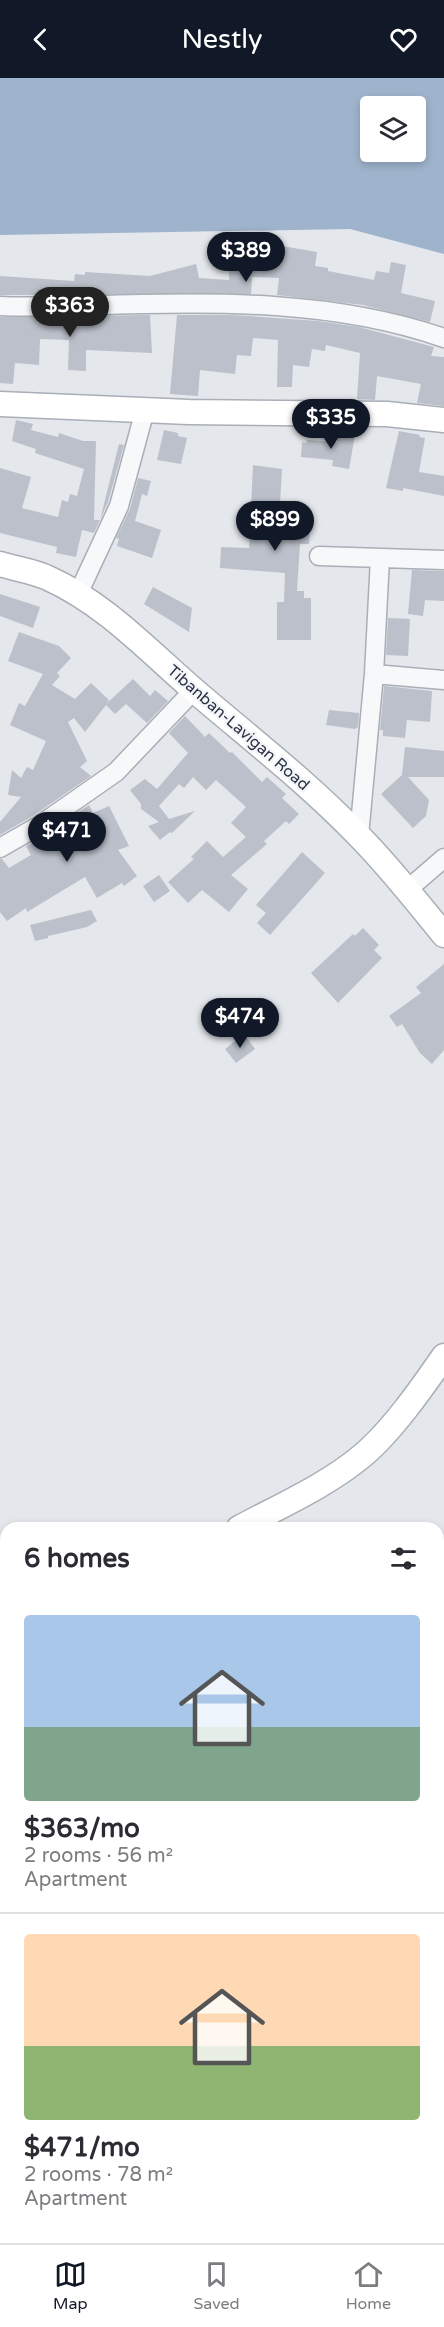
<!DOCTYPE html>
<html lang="en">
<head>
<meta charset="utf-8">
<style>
  :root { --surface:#fff; --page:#f7f7f7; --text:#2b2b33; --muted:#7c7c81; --line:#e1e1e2; --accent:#111827 }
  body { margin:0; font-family:"Varela Round",sans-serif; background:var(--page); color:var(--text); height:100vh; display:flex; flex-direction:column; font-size:22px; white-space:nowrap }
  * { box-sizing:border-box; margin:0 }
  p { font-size:20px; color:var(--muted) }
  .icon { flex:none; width:33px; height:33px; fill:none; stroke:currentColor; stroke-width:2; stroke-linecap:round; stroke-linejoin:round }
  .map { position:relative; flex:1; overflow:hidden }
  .side { position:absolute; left:0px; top:1444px; width:444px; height:722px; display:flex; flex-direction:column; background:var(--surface); border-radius:18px 18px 0 0; box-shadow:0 3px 9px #0003 }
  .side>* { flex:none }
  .controls { position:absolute; left:360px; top:18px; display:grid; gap:12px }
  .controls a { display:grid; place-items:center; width:66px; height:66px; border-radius:6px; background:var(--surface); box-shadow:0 3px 9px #0003; font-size:30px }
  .price { position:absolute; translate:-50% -51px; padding:0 14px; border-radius:21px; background:var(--accent); color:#fff; font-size:20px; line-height:39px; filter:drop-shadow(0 2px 3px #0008) }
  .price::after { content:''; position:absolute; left:50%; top:36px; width:18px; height:14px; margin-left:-9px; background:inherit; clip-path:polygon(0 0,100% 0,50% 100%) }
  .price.active { background:#222; color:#fff }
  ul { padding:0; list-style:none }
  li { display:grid; align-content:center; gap:12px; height:318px; padding:0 24px }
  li+li { border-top:2px solid var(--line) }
  li span { display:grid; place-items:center; height:186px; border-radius:6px; color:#555 }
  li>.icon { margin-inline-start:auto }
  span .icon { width:108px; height:108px; fill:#fffc; stroke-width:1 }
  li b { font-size:26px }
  h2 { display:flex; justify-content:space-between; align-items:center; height:72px; padding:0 24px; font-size:26px }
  header { display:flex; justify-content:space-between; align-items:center; height:78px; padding:0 24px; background:var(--accent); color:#fff; font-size:27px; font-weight:600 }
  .menu { display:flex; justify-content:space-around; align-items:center; height:84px; border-top:2px solid var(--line); background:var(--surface); font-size:16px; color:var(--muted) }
  .menu a { display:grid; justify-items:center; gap:3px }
  .menu .active { color:var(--accent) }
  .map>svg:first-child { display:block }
  .water { fill:#9fb4cc; fill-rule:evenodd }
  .building { fill:#bbc0ca }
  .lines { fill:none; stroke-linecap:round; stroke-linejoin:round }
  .street-casing { stroke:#a9aeb7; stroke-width:21 }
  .secondary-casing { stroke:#a9aeb7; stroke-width:27 }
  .street { stroke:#f7f8fa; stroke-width:18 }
  .secondary { stroke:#fff; stroke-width:24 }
  .labels { text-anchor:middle; stroke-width:5; stroke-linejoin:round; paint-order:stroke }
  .street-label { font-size:16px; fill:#2b3445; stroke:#f4f6f9 }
</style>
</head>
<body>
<header><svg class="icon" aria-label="back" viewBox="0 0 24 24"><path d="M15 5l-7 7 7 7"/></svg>Nestly<svg class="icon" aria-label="heart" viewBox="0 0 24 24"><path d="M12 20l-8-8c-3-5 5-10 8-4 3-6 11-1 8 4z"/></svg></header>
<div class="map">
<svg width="444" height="2165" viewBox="0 0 444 2165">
  <rect width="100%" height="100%" fill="#e4e7ec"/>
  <path class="water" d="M0,0H444V176L350,151L0,157ZM370,28H416V74H370Z"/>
  <path class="building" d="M276,167L317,174L315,188L328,190V193L374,202L376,193L389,195L391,184L406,187L401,215L435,223L430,244L363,227L277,217L279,200L252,199L251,216L0,217V198L74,203L75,196L85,197V194L150,198L196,186L199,200L229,202L230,173L275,176Z
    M150,237L152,275L86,272V293L68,292L69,262L40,261L39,287L15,285L13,306L0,305V239Z
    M177,237H233L318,243L359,249L434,269L431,278L444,279V328L417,325L421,306L377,298L375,322L357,321L360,275L326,267L325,273L312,271L309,289L293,287L292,309H277L278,262L253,260L251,278L237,277L235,296L200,292L198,318L170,316Z
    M16,342L33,346L31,352L58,359L59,355L83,363H96L94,442H100L119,366L124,367L108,424L94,455L82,452L76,479L56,475L57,469L0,455V390L31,399L22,430L58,439L62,422L68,424L70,416L77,418L84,391L35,375L36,371L12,363Z
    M164,352L178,355V358L187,360L181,386L157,382Z
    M399,353L420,357L419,359L425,360L419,394L444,398V418L403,410V413L386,410Z
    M338,354L355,357L349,391L332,388L333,382L301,379L302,364L306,365L307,362L337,364Z
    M253,387L282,391L279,444L310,445L309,466H300L297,513H304V520H311V562H277V524H284L285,495L220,490L221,469L249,470Z
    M138,400L151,403L147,418L142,416L135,443L161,452L152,480L117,468L119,461L116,460L130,431Z
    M412,492L444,493V523L425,522L423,538L408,536Z
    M153,509L192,530L189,554L144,526Z
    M0,516L40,529L33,550L0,538Z
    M388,540L410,541L408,578L386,577Z
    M19,554L59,568L71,580L57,595L60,598L52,607L75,621L91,605L109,622L106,626L133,601L150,618L155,612L168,623L147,645L126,626L115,636L106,627L85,654L74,640L68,644L87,683L80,689L91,698L34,737L0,757V744L21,719L8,717L12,692L21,700L27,689L33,692L46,663L10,647L19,625L25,628L43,596L8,583Z
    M384,608L432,613L430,644L407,642L405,660L383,658V652H380Z
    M329,632L359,635L358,649L355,651L326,647Z
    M185,638L205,659L209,655L230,675L232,674L262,704L267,699L286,716L282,720L299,736L289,746L286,743L264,763L267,766L231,797L248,811L229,834L202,812L188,825L168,804L194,781L191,779L207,763L223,779L246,759L231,745L246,729L216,702L206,712L193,699L184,710L179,706L159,728L169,741L195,733L172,755L170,754L160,762L148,748L159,744L141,731V726L130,712L145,701L157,711L188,675L169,655Z
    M405,669L444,673V699H408L429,722L426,738L413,750L381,716L402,697Z
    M89,727L93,735L109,728L129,768L118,772L137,798L124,808L122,805L97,820L85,799L27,834L26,830L7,843L0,834V781H2L9,790L31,777L26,768L82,742L74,737Z
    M302,774L325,795L270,857L257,845L266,835L256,827Z
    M159,797L170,813L154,824L143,808Z
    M91,832L97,843L87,849L48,858V860L35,863L30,847Z
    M363,850L379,867L374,872L382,880L338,925L311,895L353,856L355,858Z
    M444,886V972L432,986L420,975L402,946L397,949L389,938L421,915L416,909Z
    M244,956L255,971L236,985L225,971Z"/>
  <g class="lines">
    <g class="street-casing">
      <path id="street" d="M0,228C35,230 70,227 105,227C219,224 335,222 444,260
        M319,478L444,482
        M78,516L119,428L145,332
        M374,596L444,602
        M359,758L374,596L380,480
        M0,770L40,747L116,694L194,612
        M407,812L444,780"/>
    </g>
    <g class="secondary-casing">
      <path id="secondary" d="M0,326L189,334L387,336L444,342
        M0,486C16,491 33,493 48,500C108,527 152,577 202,619C255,664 310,707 358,757C389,788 416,823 444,857
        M239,1450C280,1428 326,1408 362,1378C391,1354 422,1310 444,1278
        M163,2160V2165"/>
    </g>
    <use href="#street" class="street"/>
    <use href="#secondary" class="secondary"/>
  </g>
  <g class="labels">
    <g class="street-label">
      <text transform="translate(239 649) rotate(41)" y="6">Tibanban-Lavigan Road</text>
    </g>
  </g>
</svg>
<div class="controls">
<a><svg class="icon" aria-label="layers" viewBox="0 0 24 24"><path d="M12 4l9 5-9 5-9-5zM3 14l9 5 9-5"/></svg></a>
</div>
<b class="price" style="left:246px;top:205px">$389</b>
<b class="price active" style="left:70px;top:260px">$363</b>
<b class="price" style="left:331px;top:372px">$335</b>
<b class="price" style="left:275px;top:474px">$899</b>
<b class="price" style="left:67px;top:785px">$471</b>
<b class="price" style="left:240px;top:971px">$474</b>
<section class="side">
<h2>6 homes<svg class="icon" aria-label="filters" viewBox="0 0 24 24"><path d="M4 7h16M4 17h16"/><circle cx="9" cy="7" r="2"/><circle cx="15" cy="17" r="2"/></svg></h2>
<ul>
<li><span style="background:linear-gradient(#a9c7e8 60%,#7fa58c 0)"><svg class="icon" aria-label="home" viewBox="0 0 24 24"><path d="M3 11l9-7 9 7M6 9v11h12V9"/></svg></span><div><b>$363/mo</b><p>2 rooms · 56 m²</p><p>Apartment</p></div></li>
<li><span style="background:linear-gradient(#ffd9b3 60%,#8fb573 0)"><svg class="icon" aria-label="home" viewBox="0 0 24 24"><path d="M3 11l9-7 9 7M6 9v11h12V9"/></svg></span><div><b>$471/mo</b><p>2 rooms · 78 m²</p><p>Apartment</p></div></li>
</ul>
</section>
</div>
<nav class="menu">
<a class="active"><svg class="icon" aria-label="map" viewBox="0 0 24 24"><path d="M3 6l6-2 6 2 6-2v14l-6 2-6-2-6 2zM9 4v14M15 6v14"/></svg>Map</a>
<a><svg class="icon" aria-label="saved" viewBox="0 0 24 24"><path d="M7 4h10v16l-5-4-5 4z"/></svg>Saved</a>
<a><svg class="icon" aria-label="home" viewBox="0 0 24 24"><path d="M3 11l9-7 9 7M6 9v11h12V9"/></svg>Home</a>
</nav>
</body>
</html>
